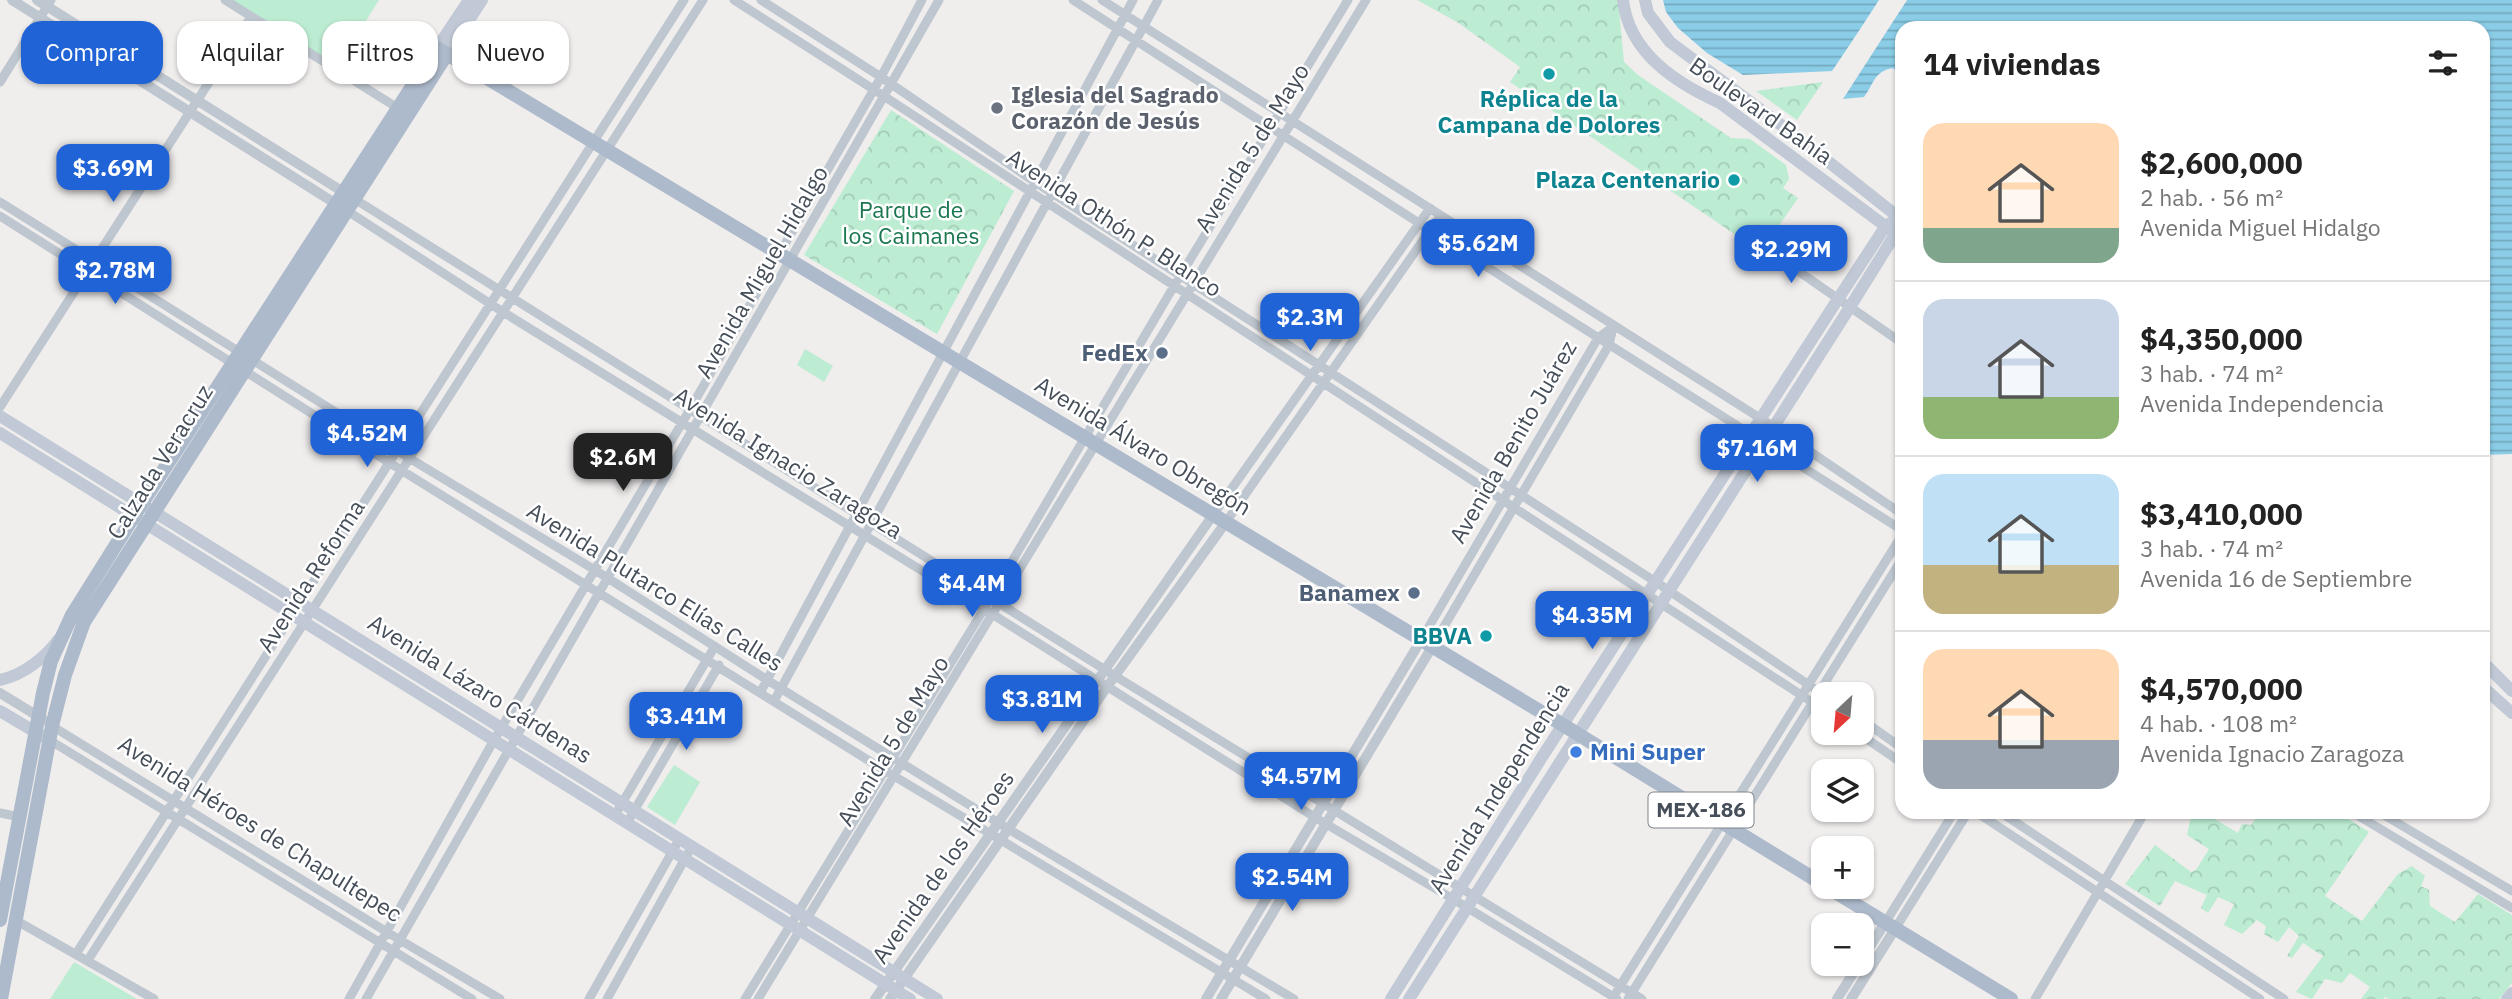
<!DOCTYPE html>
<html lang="es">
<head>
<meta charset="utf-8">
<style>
  :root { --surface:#fff; --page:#f6f6f6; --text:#222; --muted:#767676; --line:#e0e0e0; --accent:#2063d6 }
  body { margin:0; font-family:"IBM Plex Sans",sans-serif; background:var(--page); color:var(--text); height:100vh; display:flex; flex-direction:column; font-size:26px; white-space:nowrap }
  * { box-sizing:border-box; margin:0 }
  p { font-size:23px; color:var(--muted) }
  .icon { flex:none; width:38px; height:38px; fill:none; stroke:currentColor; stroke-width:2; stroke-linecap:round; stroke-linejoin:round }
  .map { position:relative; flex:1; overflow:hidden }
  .drawer { position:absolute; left:1895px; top:21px; width:595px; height:798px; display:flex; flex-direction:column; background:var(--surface); border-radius:21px; box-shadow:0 2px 5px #0004 }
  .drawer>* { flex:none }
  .hud { position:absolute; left:21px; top:21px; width:665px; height:63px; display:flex; gap:14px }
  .needle { width:46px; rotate:206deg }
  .fabs { position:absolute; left:1811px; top:682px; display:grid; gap:14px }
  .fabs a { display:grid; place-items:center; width:63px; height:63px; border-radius:14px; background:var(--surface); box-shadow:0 2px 5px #0004; font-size:35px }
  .price { position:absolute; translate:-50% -60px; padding:0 16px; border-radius:14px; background:var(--accent); color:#fff; font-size:23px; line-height:46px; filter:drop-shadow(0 2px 4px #0008) }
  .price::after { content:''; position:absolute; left:50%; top:42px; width:21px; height:16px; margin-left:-10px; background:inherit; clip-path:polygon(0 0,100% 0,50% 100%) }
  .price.current { background:#222; color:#fff }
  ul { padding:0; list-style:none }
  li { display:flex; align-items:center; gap:21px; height:175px; padding:0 28px }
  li+li { border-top:2px solid var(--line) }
  li span { display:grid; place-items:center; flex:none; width:196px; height:140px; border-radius:21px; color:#555 }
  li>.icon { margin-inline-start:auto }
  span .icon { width:84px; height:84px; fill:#fffc; stroke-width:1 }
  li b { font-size:30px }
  h2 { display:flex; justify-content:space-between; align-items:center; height:84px; padding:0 28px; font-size:30px }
  .tag { padding:0 24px; border-radius:21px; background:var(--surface); box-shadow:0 2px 5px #0004; font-size:24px; line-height:63px }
  .tag.current { background:var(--accent); color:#fff }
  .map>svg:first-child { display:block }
  .forest { fill:url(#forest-crowns) }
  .garden { fill:#bcecd2 }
  .water { fill:url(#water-rules) }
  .pier { fill:#f0eded }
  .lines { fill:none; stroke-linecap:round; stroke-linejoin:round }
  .minor { stroke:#bec6cf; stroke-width:9 }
  .tertiary { stroke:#bec6cf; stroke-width:10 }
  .secondary { stroke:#c0c9d5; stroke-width:12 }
  .primary { stroke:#adbacb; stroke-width:14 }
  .culture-dot { fill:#0f9aa8; stroke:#fff; stroke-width:2.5 }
  .worship-dot { fill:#6b7280; stroke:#fff; stroke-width:2.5 }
  .service-dot { fill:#5c6f8a; stroke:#fff; stroke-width:2.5 }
  .shop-dot { fill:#3f7fe0; stroke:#fff; stroke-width:2.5 }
  .labels { text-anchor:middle; stroke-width:5; stroke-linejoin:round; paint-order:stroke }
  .shield { fill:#fff; stroke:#7e848b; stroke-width:2 }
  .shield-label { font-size:21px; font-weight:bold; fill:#464f59 }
  .worship-label { font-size:23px; font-weight:bold; fill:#5b616d; stroke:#fff; text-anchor:start }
  .culture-label { font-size:23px; font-weight:bold; fill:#0d838f; stroke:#fff; text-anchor:end }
  .street-label { font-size:23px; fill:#464f59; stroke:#fff }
  .park-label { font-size:23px; fill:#1a774f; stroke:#fff }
  .service-label { font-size:23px; font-weight:bold; fill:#4e5e75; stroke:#fff; text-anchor:end }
  .shop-label { font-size:23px; font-weight:bold; fill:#366cbe; stroke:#fff; text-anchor:start }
</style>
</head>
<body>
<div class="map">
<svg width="2512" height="999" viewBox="0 0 2512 999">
  <defs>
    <pattern id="forest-crowns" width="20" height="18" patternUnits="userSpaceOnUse" patternTransform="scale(1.75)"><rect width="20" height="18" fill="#bcecd2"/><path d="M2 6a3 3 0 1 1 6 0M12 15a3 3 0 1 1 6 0" fill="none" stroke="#a3ccb7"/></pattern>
    <pattern id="water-rules" width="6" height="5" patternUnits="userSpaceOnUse" patternTransform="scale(1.75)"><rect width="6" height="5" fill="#8bcde7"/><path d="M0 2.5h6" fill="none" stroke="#73a9be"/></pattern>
  </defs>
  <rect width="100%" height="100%" fill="#f0eded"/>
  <path class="forest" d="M1417,0H1618L1624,62L1638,75L1731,138L1750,139L1786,165L1789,179L1783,188L1798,198L1769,240L1763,236L1755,248L1510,82L1520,67L1457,22Z
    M1823,82L1797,120L1756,91Z
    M891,110L1014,191L937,334L804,255Z
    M2192,812H2203L2238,833L2242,824L2251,825L2260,812H2337L2369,832L2325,896L2362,921L2398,874L2412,866L2425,876L2421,886L2429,890L2430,906L2455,922L2478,894L2512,915V983L2499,999H2389L2385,997L2383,999H2361L2370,987L2350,973L2342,983L2325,979L2312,999L2296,992L2323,956L2303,943L2292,958L2287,956L2299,936L2289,927L2278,942L2264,934L2266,926L2257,920L2242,934L2224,925L2234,904L2218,897L2208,913L2201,908L2207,895L2175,881L2160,906L2125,884L2155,845L2191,872L2196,870L2209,849L2187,835Z"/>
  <path class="garden" d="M231,0H379L338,66Z
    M805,349L833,366L824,382L797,365Z
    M674,765L700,782L675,825L647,807Z
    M74,962L137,999H50Z"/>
  <path class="water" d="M1663,0H1879L1833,71L1743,75L1707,53L1678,28L1666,12Z
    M1907,0H2512V454L2483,455V28H1902V77L1893,68C1874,71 1874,84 1864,97L1843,99Z"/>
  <path class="pier" d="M1880,0L1882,2L1836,73L1830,74Z
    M1903,0H1907L1840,99V97Z"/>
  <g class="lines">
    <path class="minor" d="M225,0L401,110
      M734,0L873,89L1824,710
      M761,0L881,77L1035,182L1656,582L1824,695
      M1073,0L1526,292L1902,530
      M1102,0L1774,427L1902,514
      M0,82L51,0
      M353,198L1115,676L1642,999
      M0,202L409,458L595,570L780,688L1010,830L1294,999
      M346,210L503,312L984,609L1316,818L1453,899L1617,999
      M0,216L401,470L884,770L1266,999
      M1762,246L1902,343
      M0,407L251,17
      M1213,515L1430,208
      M1226,522L1440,216
      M1421,640L1598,338L1613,327
      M1432,647L1609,345L1613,327
      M760,693L1133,0
      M774,701L1158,0
      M1862,720L1902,748
      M52,726L400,940L500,999
      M1858,733L1902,763
      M51,741L472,999
      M1976,812L2260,999
      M2000,812L2284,999
      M2352,812L2512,908
      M2379,812L2512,891
      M0,813L20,817
      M615,815L715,646
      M627,823L719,665
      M17,921L154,999
      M1885,923L1954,812
      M1895,929L1968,812
      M76,954L684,0
      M88,960L703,0
      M1617,991L1902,535
      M349,999L494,740L689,411L881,77L922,0
      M366,999L939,0
      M589,999L680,838
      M607,999L692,846
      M745,999L984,609L1174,286L1348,0
      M758,999L1366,0
      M1628,999L1902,559
      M2035,999L2145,812"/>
    <path class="tertiary" d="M12,0L341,207
      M37,0L348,195
      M0,693L44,720
      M1862,959L1885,923
      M875,999L1213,515
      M890,999L1107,687L1226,522
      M1206,999L1421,640
      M1221,999L1432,647
      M1837,999L1859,964
      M1851,999L1895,929"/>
    <path class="secondary" d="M1623,0C1629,53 1676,83 1720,103L1892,231
      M1645,0L1648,13L1670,42L1801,140L1902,220
      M437,48L469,0
      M447,54L482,0
      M0,416L937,999
      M0,433L910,999
      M2483,662L2512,691
      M0,680C23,675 45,658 58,640
      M2483,687L2512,713
      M0,711L42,736
      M1391,999L1542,757L1838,299L1885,227L1899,217
      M1409,999L1850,307L1896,233L1899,217
      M2507,999L2512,993"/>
    <path class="primary" d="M1827,887L2011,999
      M0,920L43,693L51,661L72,615L141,505L437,48L1563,725L1824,885
      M1,999L52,726L65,675L84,622L447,54"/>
  </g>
  <g class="culture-dot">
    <circle cx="1549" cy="74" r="7"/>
    <circle cx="1734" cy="180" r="7"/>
    <circle cx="1486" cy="636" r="7"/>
  </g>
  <circle class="worship-dot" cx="997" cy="108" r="7"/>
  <g class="service-dot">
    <circle cx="1162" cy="353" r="7"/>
    <circle cx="1414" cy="593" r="7"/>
  </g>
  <circle class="shop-dot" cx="1576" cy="752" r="7"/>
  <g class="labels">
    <rect class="shield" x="1648.5" y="792.5" width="105" height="35" rx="5"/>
    <g class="shield-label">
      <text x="1701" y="817">MEX-186</text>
    </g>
    <g class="worship-label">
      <text x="1011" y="103">Iglesia del Sagrado<tspan x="1011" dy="26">Corazón de Jesús</tspan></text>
    </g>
    <g class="culture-label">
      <text x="1549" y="107" text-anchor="middle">Réplica de la<tspan x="1549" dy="26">Campana de Dolores</tspan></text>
      <text x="1720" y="188">Plaza Centenario</text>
      <text x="1472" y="644">BBVA</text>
    </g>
    <g class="street-label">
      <text transform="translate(1761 111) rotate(35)" y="8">Boulevard Bahía</text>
      <text transform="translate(1252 148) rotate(-58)" y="8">Avenida 5 de Mayo</text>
      <text transform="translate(1114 223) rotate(33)" y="8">Avenida Othón P. Blanco</text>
      <text transform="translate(762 272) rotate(-60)" y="8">Avenida Miguel Hidalgo</text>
      <text transform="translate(1513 442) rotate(-60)" y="8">Avenida Benito Juárez</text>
      <text transform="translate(1143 446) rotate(31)" y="8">Avenida Álvaro Obregón</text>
      <text transform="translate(160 462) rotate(-58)" y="8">Calzada Veracruz</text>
      <text transform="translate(788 463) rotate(32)" y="8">Avenida Ignacio Zaragoza</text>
      <text transform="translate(311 576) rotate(-57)" y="8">Avenida Reforma</text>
      <text transform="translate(655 587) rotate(32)" y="8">Avenida Plutarco Elías Calles</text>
      <text transform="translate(480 689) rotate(32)" y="8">Avenida Lázaro Cárdenas</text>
      <text transform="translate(893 741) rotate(-59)" y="8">Avenida 5 de Mayo</text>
      <text transform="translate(1499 788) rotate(-58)" y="8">Avenida Independencia</text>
      <text transform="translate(260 829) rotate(32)" y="8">Avenida Héroes de Chapultepec</text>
      <text transform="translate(943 867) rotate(-55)" y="8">Avenida de los Héroes</text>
    </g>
    <g class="park-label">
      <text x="911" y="218">Parque de<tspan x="911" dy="26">los Caimanes</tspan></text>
    </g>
    <g class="service-label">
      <text x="1148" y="361">FedEx</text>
      <text x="1400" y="601">Banamex</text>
    </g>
    <g class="shop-label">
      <text x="1590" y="760">Mini Super</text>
    </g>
  </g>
</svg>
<div class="fabs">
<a><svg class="needle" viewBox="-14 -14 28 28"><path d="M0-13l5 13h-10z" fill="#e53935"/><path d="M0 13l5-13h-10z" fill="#767676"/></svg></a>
<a><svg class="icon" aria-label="layers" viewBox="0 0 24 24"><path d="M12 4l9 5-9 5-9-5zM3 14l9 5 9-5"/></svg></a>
<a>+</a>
<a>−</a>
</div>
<b class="price" style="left:113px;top:204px">$3.69M</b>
<b class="price" style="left:1478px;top:279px">$5.62M</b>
<b class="price" style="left:1791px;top:285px">$2.29M</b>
<b class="price" style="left:115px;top:306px">$2.78M</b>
<b class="price" style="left:1310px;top:353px">$2.3M</b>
<b class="price" style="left:367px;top:469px">$4.52M</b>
<b class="price" style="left:1757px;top:484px">$7.16M</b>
<b class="price current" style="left:623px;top:493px">$2.6M</b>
<b class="price" style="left:972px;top:619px">$4.4M</b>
<b class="price" style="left:1592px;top:651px">$4.35M</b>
<b class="price" style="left:1042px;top:735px">$3.81M</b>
<b class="price" style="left:686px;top:752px">$3.41M</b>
<b class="price" style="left:1301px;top:812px">$4.57M</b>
<b class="price" style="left:1292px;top:913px">$2.54M</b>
<div class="hud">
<a class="tag current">Comprar</a>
<a class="tag">Alquilar</a>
<a class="tag">Filtros</a>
<a class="tag">Nuevo</a>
</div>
<section class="drawer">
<h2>14 viviendas<svg class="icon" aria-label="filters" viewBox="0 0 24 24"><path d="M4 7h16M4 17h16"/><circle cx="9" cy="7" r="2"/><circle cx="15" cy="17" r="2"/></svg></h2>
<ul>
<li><span style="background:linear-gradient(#ffd9b3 75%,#7fa58c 0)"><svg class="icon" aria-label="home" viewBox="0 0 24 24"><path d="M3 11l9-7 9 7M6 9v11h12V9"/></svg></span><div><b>$2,600,000</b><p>2 hab. · 56 m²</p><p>Avenida Miguel Hidalgo</p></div></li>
<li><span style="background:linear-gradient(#c9d6e8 70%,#8fb573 0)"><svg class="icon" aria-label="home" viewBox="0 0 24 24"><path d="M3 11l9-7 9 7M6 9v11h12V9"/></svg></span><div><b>$4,350,000</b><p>3 hab. · 74 m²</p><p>Avenida Independencia</p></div></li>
<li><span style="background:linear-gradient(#bfe0f5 65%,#c2b280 0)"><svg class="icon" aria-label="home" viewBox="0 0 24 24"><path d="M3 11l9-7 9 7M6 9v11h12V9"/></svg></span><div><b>$3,410,000</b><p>3 hab. · 74 m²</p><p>Avenida 16 de Septiembre</p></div></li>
<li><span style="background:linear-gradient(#ffd9b3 65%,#9aa5b1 0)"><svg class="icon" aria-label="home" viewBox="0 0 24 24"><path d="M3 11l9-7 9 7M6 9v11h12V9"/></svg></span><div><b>$4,570,000</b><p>4 hab. · 108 m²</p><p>Avenida Ignacio Zaragoza</p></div></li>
</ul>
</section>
</div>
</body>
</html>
